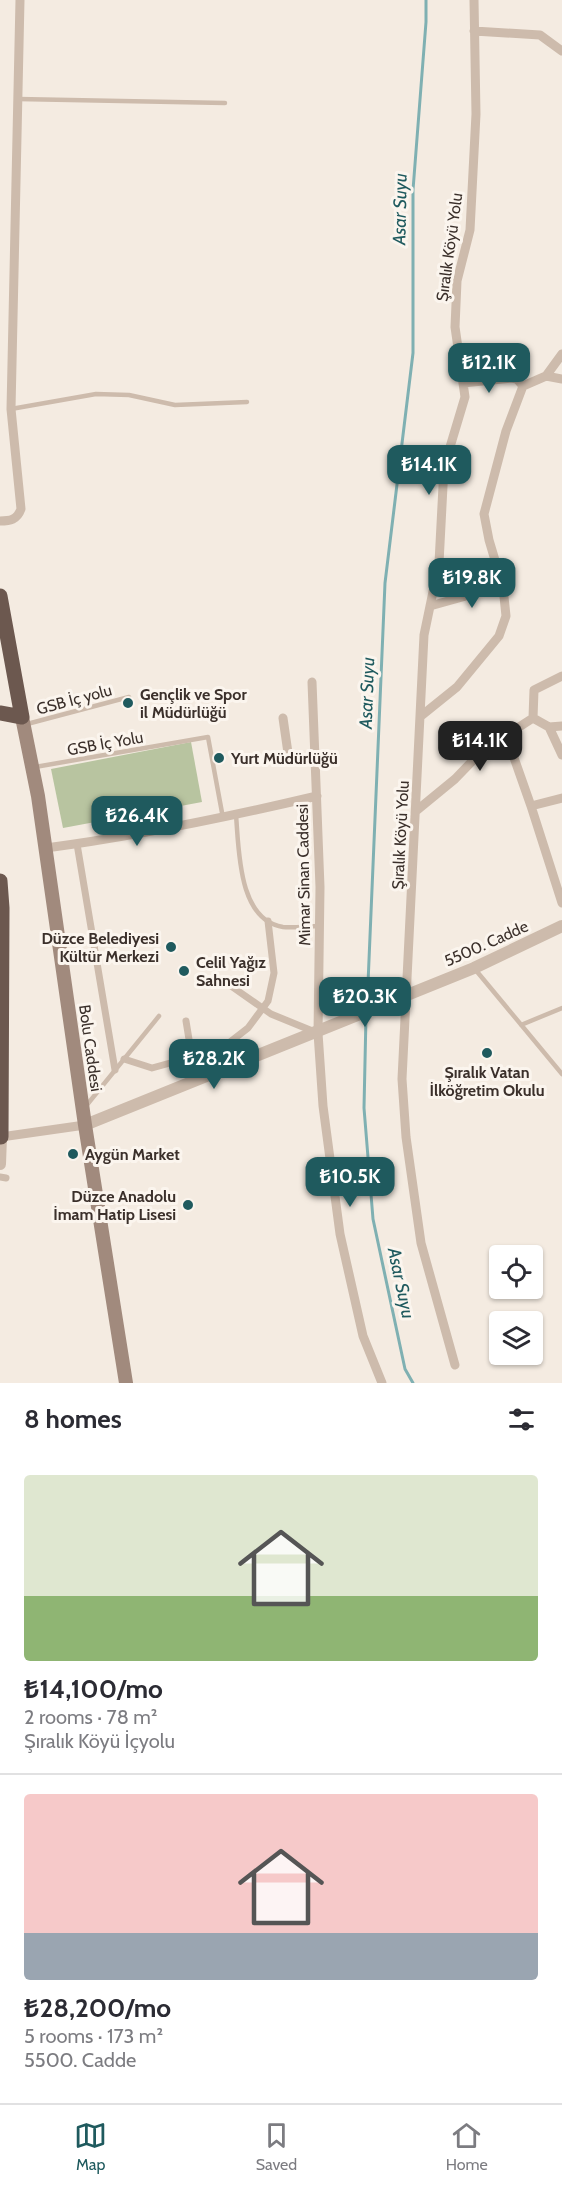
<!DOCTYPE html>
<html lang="en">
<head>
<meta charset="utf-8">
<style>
  :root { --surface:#fff; --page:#f2f2f3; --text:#2b2b33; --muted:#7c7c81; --line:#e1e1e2; --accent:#1f5a5e }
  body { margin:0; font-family:Cabin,sans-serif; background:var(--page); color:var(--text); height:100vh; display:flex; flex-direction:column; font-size:22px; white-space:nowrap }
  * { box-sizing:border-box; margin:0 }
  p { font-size:20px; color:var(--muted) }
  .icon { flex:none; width:33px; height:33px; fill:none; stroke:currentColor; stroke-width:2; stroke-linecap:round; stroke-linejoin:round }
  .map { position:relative; height:1383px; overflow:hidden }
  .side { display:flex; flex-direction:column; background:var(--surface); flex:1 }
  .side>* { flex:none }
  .controls { position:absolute; left:489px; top:1245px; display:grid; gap:12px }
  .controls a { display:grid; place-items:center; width:54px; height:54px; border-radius:6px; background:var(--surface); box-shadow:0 2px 4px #0004; font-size:30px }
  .price { position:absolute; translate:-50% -51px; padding:0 14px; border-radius:12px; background:var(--accent); color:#fff; font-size:20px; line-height:39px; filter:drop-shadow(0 2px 3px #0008) }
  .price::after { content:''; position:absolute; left:50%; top:36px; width:18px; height:14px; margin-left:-9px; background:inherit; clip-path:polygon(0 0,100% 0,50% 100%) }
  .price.active { background:#222; color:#fff }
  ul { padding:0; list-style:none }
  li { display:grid; align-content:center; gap:12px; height:318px; padding:0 24px }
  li+li { border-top:2px solid var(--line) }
  li span { display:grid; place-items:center; height:186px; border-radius:6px; color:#555 }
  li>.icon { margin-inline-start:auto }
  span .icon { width:108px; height:108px; fill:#fffc; stroke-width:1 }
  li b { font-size:26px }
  h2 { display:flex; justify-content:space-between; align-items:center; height:72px; padding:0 24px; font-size:26px }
  .tab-bar { display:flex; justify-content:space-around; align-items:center; height:84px; border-top:2px solid var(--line); background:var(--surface); font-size:16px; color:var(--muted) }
  .tab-bar a { display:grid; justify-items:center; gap:3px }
  .tab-bar .active { color:var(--accent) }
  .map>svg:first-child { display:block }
  .green { fill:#b8c4a0 }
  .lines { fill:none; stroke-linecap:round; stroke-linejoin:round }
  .stream { stroke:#7fb0b2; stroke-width:3 }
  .service { stroke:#cdbbac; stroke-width:4.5 }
  .pedestrian { stroke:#cdbbac; stroke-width:7 }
  .minor { stroke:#cdbbac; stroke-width:9 }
  .tertiary { stroke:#cdbbac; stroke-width:12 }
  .secondary { stroke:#a18a7d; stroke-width:14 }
  .trunk { stroke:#6c584f; stroke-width:15 }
  .poi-dot { fill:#1f5a5e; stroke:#fbf5ee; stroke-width:2 }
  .labels { text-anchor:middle; stroke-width:6; stroke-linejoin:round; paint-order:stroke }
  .street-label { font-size:16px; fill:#3b302b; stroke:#fbf5ee }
  .poi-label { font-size:16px; font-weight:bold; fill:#3b302b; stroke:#fbf5ee; text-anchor:start }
  .water-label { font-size:18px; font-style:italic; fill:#1f5a5e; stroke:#fbf5ee }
</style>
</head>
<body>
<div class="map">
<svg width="562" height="1383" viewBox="0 0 562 1383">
  <rect width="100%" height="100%" fill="#f4ebe1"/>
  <path class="green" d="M191,742L202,802L63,828L51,769Z"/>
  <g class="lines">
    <path class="stream" d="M367,1007L385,583L413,353V190L426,22V0
      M366,1016L364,1108L373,1219L405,1369L413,1383"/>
    <path class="service" d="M18,99L225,103
      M11,409L96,394L129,395L175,405L247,402
      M27,724L129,697
      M278,762L315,757
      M35,767L208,737L223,818
      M236,815C239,850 238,920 283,927C294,928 308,926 320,926
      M474,968L562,1074
      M521,1025L562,1008
      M86,1106L159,1016"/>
    <path class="pedestrian" d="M77,844L115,1070
      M231,986L271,1014L315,1032
      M186,1021L196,1082
      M124,1059L152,1068L221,1049L248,1028L268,1001L274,973L268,921
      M0,1177L6,1178"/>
    <path class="minor" d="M474,31L540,35L562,51
      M546,376L562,354
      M463,383L511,378L517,379L523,386
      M0,521C10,521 17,520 21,509L11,409L20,0
      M430,606L473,594L501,579
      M312,682L320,887L318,1033L323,1106L340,1234L363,1336L382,1383
      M421,716L457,687L499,636L506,616L503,587L489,540L484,514L506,431L523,386L546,376L562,379
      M283,718L289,760
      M533,718L534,690L562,676
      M533,718L549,727L562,726
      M549,727L562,755
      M506,735L531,806L562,903
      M531,806L562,798
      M416,811L455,779L482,751L533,718
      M46,848C137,836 228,817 317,796
      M1,1137L85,1125
      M455,1365L421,1243L406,1137L402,1079L424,635L439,563L444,467L465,397L455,327L457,281L470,230L476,114L474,0"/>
    <path class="tertiary" d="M85,1125L474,968L562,926
      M0,1164L1,1137"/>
    <path class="secondary" d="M22,717L38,796L85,1125L126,1383"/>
    <path class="trunk" d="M0,596L22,717L0,713
      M0,881L2,908L1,1137"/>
  </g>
  <g class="poi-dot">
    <circle cx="128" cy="703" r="6"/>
    <circle cx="219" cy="758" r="6"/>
    <circle cx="171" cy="947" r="6"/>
    <circle cx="184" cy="971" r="6"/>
    <circle cx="487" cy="1053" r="6"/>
    <circle cx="73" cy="1154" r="6"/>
    <circle cx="188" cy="1205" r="6"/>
  </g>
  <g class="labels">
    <g class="street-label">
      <text transform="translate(449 247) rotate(-82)" y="6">Şıralık Köyü Yolu</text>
      <text transform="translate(74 699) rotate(-15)" y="6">GSB İç yolu</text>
      <text transform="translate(105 743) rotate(-10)" y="6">GSB İç Yolu</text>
      <text transform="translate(400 835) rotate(-87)" y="6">Şıralık Köyü Yolu</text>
      <text transform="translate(303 875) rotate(-91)" y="6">Mimar Sinan Caddesi</text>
      <text transform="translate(486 943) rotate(-24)" y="6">5500. Cadde</text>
      <text transform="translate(91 1048) rotate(82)" y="6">Bolu Caddesi</text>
    </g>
    <g class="poi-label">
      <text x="140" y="700">Gençlik ve Spor<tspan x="140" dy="18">il Müdürlüğü</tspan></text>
      <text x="231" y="764">Yurt Müdürlüğü</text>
      <text x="159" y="944" text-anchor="end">Düzce Belediyesi<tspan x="159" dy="18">Kültür Merkezi</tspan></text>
      <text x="196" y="968">Celil Yağız<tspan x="196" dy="18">Sahnesi</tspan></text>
      <text x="487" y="1078" text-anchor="middle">Şıralık Vatan<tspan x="487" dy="18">İlköğretim Okulu</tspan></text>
      <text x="85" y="1160">Aygün Market</text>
      <text x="176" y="1202" text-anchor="end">Düzce Anadolu<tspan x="176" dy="18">İmam Hatip Lisesi</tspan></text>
    </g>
    <g class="water-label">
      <text transform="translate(400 209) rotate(-89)" y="6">Asar Suyu</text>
      <text transform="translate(367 693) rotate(-88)" y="6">Asar Suyu</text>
      <text transform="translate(401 1283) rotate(78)" y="6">Asar Suyu</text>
    </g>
  </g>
</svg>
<div class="controls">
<a><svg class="icon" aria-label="locate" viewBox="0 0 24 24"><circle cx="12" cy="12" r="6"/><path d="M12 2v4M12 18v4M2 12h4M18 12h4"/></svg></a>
<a><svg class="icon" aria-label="layers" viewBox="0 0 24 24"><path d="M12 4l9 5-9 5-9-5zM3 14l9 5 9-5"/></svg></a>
</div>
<b class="price" style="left:489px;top:394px">₺12.1K</b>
<b class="price" style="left:429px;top:496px">₺14.1K</b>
<b class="price" style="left:472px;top:609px">₺19.8K</b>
<b class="price active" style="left:480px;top:772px">₺14.1K</b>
<b class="price" style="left:137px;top:847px">₺26.4K</b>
<b class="price" style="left:365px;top:1028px">₺20.3K</b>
<b class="price" style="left:214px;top:1090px">₺28.2K</b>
<b class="price" style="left:350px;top:1208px">₺10.5K</b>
</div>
<section class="side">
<h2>8 homes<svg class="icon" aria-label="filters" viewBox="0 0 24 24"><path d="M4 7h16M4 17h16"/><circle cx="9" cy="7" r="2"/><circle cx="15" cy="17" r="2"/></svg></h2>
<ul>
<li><span style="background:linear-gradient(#dfe7d0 65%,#8fb573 0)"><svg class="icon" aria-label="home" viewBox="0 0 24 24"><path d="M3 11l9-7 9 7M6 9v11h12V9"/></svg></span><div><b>₺14,100/mo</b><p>2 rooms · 78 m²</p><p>Şıralık Köyü İçyolu</p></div></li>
<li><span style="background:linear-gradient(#f6c9c9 75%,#9aa5b1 0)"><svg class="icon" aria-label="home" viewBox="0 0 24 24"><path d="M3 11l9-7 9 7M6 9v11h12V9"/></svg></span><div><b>₺28,200/mo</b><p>5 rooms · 173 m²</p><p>5500. Cadde</p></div></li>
</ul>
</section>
<nav class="tab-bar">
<a class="active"><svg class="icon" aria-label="map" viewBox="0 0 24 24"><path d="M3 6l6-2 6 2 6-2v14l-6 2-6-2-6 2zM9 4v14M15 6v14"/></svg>Map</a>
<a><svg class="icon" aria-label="saved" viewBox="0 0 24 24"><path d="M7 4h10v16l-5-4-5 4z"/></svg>Saved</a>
<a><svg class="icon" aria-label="home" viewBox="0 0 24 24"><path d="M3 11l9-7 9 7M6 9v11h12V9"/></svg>Home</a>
</nav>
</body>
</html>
